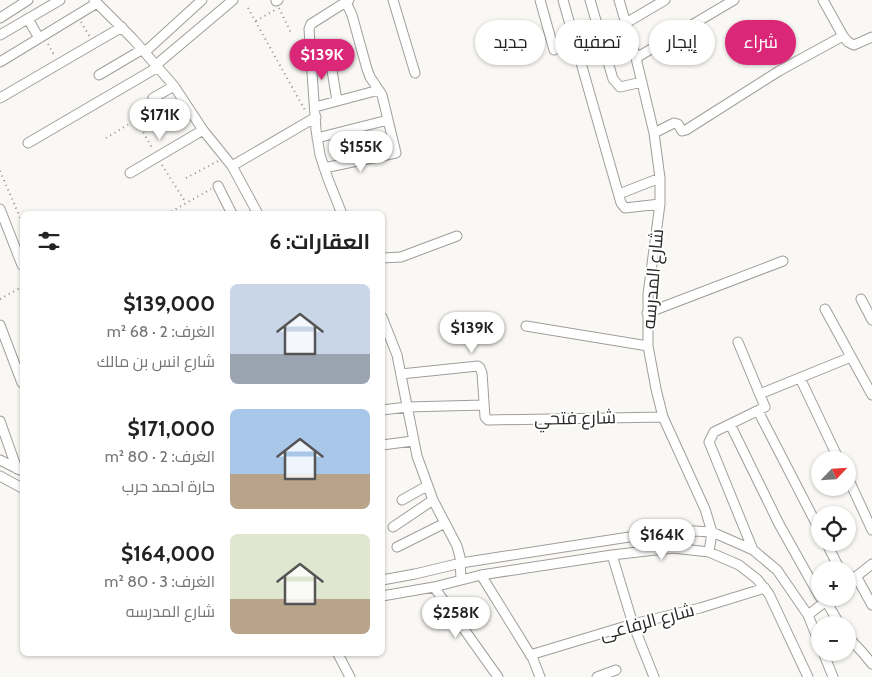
<!DOCTYPE html>
<html lang="ar">
<head>
<meta charset="utf-8">
<style>
  :root { --surface:#fff; --page:#f2f2f2; --text:#222; --muted:#767676; --accent:#db2777 }
  body { margin:0; font-family:Cabin,Cairo,sans-serif; background:var(--page); color:var(--text); direction:rtl; height:100vh; display:flex; flex-direction:column; font-size:19px; white-space:nowrap }
  * { box-sizing:border-box; margin:0 }
  p { font-size:16px; color:var(--muted) }
  .icon { flex:none; width:28px; height:28px; fill:none; stroke:currentColor; stroke-width:2; stroke-linecap:round; stroke-linejoin:round }
  .map { position:relative; flex:1; overflow:hidden; direction:ltr }
  .sheet { position:absolute; left:20px; top:211px; width:365px; height:445px; display:flex; flex-direction:column; background:var(--surface); border-radius:8px; box-shadow:0 1px 4px #0004; direction:rtl }
  .sheet>* { flex:none }
  .banner { position:absolute; left:400px; top:20px; width:396px; height:45px; direction:rtl; display:flex; gap:10px }
  .needle { width:32px; rotate:65deg }
  .controls { position:absolute; left:811px; top:451px; display:grid; gap:10px }
  .controls a { display:grid; place-items:center; width:45px; height:45px; border-radius:50%; background:var(--surface); box-shadow:0 1px 4px #0004; font-size:25px }
  .price { position:absolute; translate:-50% -42px; padding:0 11px; border-radius:18px; background:#fff; color:#222; font-size:16px; line-height:32px; filter:drop-shadow(0 1px 2px #0008) }
  .price::after { content:''; position:absolute; left:50%; top:30px; width:15px; height:11px; margin-left:-8px; background:inherit; clip-path:polygon(0 0,100% 0,50% 100%) }
  .price.active { background:var(--accent); color:#fff }
  ul { padding:0; list-style:none }
  li { display:flex; align-items:center; gap:15px; height:125px; padding:0 15px }
  li span { display:grid; place-items:center; flex:none; width:140px; height:100px; border-radius:8px; color:#555 }
  li>.icon { margin-inline-start:auto }
  span .icon { width:60px; height:60px; fill:#fffc; stroke-width:1 }
  li b { font-size:21px }
  h2 { display:flex; justify-content:space-between; align-items:center; height:60px; padding:0 15px; font-size:21px }
  .pill { padding:0 18px; border-radius:22px; background:var(--surface); box-shadow:0 1px 4px #0004; font-size:18px; line-height:45px }
  .pill.active { background:var(--accent); color:#fff }
  .map>svg:first-child { display:block }
  .lines { fill:none; stroke-linecap:round; stroke-linejoin:round }
  .minor-casing { stroke:#a09e9a; stroke-width:11 }
  .path { stroke:#8f8e8b; stroke-width:2; stroke-dasharray:1 4; stroke-linecap:butt }
  .minor { stroke:#fff; stroke-width:9 }
  .labels { text-anchor:middle; stroke-width:4; stroke-linejoin:round; paint-order:stroke }
  .street-label { font-size:18px; fill:#292826; stroke:#fff }
</style>
</head>
<body>
<div class="map">
<svg width="872" height="677" viewBox="0 0 872 677">
  <rect width="100%" height="100%" fill="#faf8f4"/>
  <g class="lines">
    <g class="minor-casing">
      <path id="minor" d="M94,0L133,39L174,86L203,130L232,166L258,214
        M393,0L415,73
        M540,0L554,50
        M563,0L621,203L625,208L660,204
        M590,0L613,79L620,87L642,82
        M619,0L636,58L654,133L660,178V204L648,294V346L656,389L663,417L705,509L712,532L709,552
        M823,0L843,36
        M276,1L278,0
        M0,18L28,0
        M28,19L39,38
        M626,23L665,0
        M0,35L60,0
        M145,52L202,0
        M330,58L337,101
        M636,58L734,0
        M0,62L97,3
        M156,65L233,0
        M99,75L143,49
        M0,98L122,27
        M315,107L379,90
        M136,120L156,108L153,98L174,86
        M654,133L674,123L678,124L682,131L686,130L779,71L843,36L848,42L854,45L872,37
        M317,138L388,120
        M28,143L158,67
        M232,166L316,117
        M324,168L396,153L382,95L370,77L367,69L352,15L345,0
        M130,173L203,130
        M218,186L232,214
        M619,194L660,178
        M0,209L22,265
        M342,214L328,179L320,155L316,130L309,29L311,24L349,0
        M382,258L401,257L457,236
        M861,299L872,320
        M825,309L872,395
        M647,313L783,261
        M382,317L397,355L417,456L433,500L457,546L460,557L461,580
        M0,325L22,383
        M526,326L648,346
        M738,342L765,407L714,432L709,442L753,550
        M401,374L478,366L480,368L482,373L485,417L488,420L663,417
        M800,378L839,460
        M760,394L851,357
        M382,410L407,407L484,405
        M758,411L820,531
        M0,421L17,469
        M730,424L779,524L820,597
        M382,445L413,441
        M0,460L20,470
        M0,476L22,488
        M848,478L872,530
        M402,500L427,486
        M393,527L433,500
        M826,542L840,570
        M397,547L445,523
        M612,555L633,624L654,677
        M481,575L533,659L540,677
        M856,576L872,605
        M382,580L415,574L461,563L655,533L694,531L712,532L753,550L777,570L808,615L820,645
        M848,583L872,564
        M434,587L498,677
        M382,596L434,587L481,575L612,555L673,548L709,552L739,565L757,579L769,594L808,677
        M826,601L840,625
        M808,615L830,598
        M848,637L863,653L872,664
        M823,652L833,677
        M338,654L350,677
        M530,655L633,624L700,608L765,588
        M597,677L616,670"/>
    </g>
    <path class="path" d="M248,8L306,112
      M279,8L291,33
      M256,21L275,10
      M81,22L90,37
      M48,44L55,57
      M141,128L153,150
      M106,138L129,124
      M162,165L186,203
      M0,171L22,222
      M186,178L218,161
      M167,214L211,189
      M0,299L22,287"/>
    <use href="#minor" class="minor"/>
  </g>
  <g class="labels">
    <g class="street-label">
      <text transform="translate(653 279) rotate(-85)" y="6">شارع المدرسه</text>
      <text transform="translate(575 418) rotate(-1)" y="6">شارع فتحي</text>
      <text transform="translate(647 622) rotate(-15)" y="6">شارع الرفاعى</text>
    </g>
  </g>
</svg>
<div class="controls">
<a><svg class="needle" viewBox="-14 -14 28 28"><path d="M0-13l5 13h-10z" fill="#e53935"/><path d="M0 13l5-13h-10z" fill="#767676"/></svg></a>
<a><svg class="icon" aria-label="locate" viewBox="0 0 24 24"><circle cx="12" cy="12" r="6"/><path d="M12 2v4M12 18v4M2 12h4M18 12h4"/></svg></a>
<a>+</a>
<a>−</a>
</div>
<b class="price active" style="left:322px;top:81px">$139K</b>
<b class="price" style="left:160px;top:141px">$171K</b>
<b class="price" style="left:361px;top:173px">$155K</b>
<b class="price" style="left:472px;top:354px">$139K</b>
<b class="price" style="left:662px;top:561px">$164K</b>
<b class="price" style="left:456px;top:639px">$258K</b>
<div class="banner">
<a class="pill active">شراء</a>
<a class="pill">إيجار</a>
<a class="pill">تصفية</a>
<a class="pill">جديد</a>
</div>
<section class="sheet">
<h2>العقارات: 6<svg class="icon" aria-label="filters" viewBox="0 0 24 24"><path d="M4 7h16M4 17h16"/><circle cx="9" cy="7" r="2"/><circle cx="15" cy="17" r="2"/></svg></h2>
<ul>
<li><span style="background:linear-gradient(#c9d6e8 70%,#9aa5b1 0)"><svg class="icon" aria-label="home" viewBox="0 0 24 24"><path d="M3 11l9-7 9 7M6 9v11h12V9"/></svg></span><div><b>$139,000</b><p>الغرف: 2 · 68 m²</p><p>شارع انس بن مالك</p></div></li>
<li><span style="background:linear-gradient(#a9c7e8 65%,#b9a48a 0)"><svg class="icon" aria-label="home" viewBox="0 0 24 24"><path d="M3 11l9-7 9 7M6 9v11h12V9"/></svg></span><div><b>$171,000</b><p>الغرف: 2 · 80 m²</p><p>حارة احمد حرب</p></div></li>
<li><span style="background:linear-gradient(#dfe7d0 65%,#b9a48a 0)"><svg class="icon" aria-label="home" viewBox="0 0 24 24"><path d="M3 11l9-7 9 7M6 9v11h12V9"/></svg></span><div><b>$164,000</b><p>الغرف: 3 · 80 m²</p><p>شارع المدرسه</p></div></li>
</ul>
</section>
</div>
</body>
</html>
